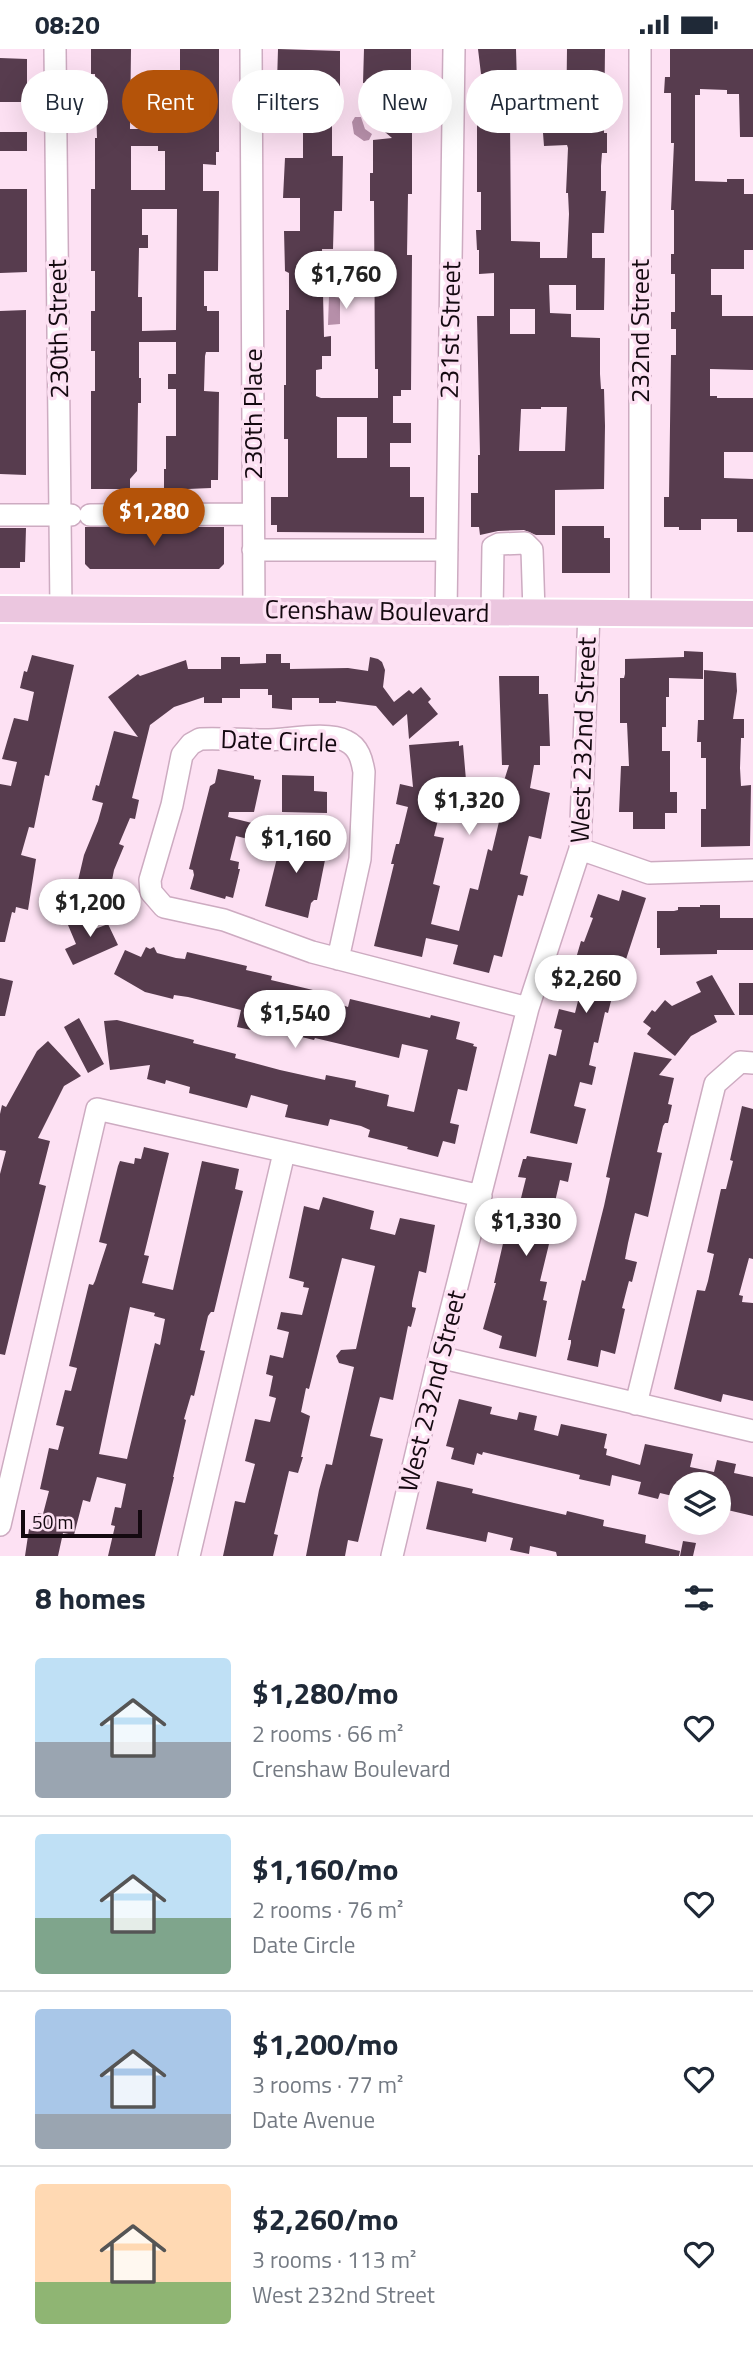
<!DOCTYPE html>
<html lang="en">
<head>
<meta charset="utf-8">
<style>
  :root { --surface:#fff; --page:#f2f2f3; --text:#1f2937; --muted:#747a83; --line:#e0e1e3; --accent:#b45309 }
  body { margin:0; font-family:"Titillium Web",sans-serif; background:var(--page); color:var(--text); height:100vh; display:flex; flex-direction:column; font-size:26px; white-space:nowrap }
  * { box-sizing:border-box; margin:0 }
  p { font-size:23px; color:var(--muted) }
  .icon { flex:none; width:38px; height:38px; fill:none; stroke:currentColor; stroke-width:2; stroke-linecap:round; stroke-linejoin:round }
  .map { position:relative; height:1507px; overflow:hidden }
  .panel { display:flex; flex-direction:column; background:var(--surface); flex:1 }
  .panel>* { flex:none }
  .top-card { position:absolute; left:21px; top:21px; width:712px; height:63px; display:flex; gap:14px }
  .buttons { position:absolute; left:668px; top:1423px; display:grid; gap:14px }
  .buttons a { display:grid; place-items:center; width:63px; height:63px; border-radius:50%; background:var(--surface); box-shadow:0 7px 28px #0002; font-size:35px }
  .scale { position:absolute; left:21px; bottom:18px; width:121px; box-sizing:border-box; padding-left:7px; border:4px solid #140910; border-top:0; font-size:19px; line-height:24px; white-space:nowrap; color:#140910; -webkit-text-stroke:5px #fde1f3; paint-order:stroke }
  .price { position:absolute; translate:-50% -60px; padding:0 16px; border-radius:24px; background:#fff; color:#222; font-size:23px; line-height:46px; filter:drop-shadow(0 2px 4px #0008) }
  .price::after { content:''; position:absolute; left:50%; top:42px; width:21px; height:16px; margin-left:-10px; background:inherit; clip-path:polygon(0 0,100% 0,50% 100%) }
  .price.current { background:var(--accent); color:#fff }
  ul { padding:0; list-style:none }
  li { display:flex; align-items:center; gap:21px; height:175px; padding:0 35px }
  li+li { border-top:2px solid var(--line) }
  li span { display:grid; place-items:center; flex:none; width:196px; height:140px; border-radius:7px; color:#555 }
  li>.icon { margin-inline-start:auto }
  span .icon { width:84px; height:84px; fill:#fffc; stroke-width:1 }
  li b { font-size:30px }
  h2 { display:flex; justify-content:space-between; align-items:center; height:84px; padding:0 35px; font-size:30px }
  .pill { padding:0 24px; border-radius:32px; background:var(--surface); box-shadow:0 7px 28px #0002; font-size:24px; line-height:63px }
  .pill.current { background:var(--accent); color:#fff }
  .status { display:flex; justify-content:space-between; align-items:center; height:49px; padding:0 35px; background:var(--surface); direction:ltr }
  .status svg { height:19px; fill:currentColor }
  .map>svg:first-child { display:block }
  .water { fill:#b68fa9 }
  .building { fill:#573c4e; fill-rule:evenodd }
  .lines { fill:none; stroke-linecap:round; stroke-linejoin:round }
  .minor-casing { stroke:#cdabc1; stroke-width:24 }
  .major-casing { stroke:#fff; stroke-width:30 }
  .minor { stroke:#fff; stroke-width:21 }
  .major { stroke:#ebc6df; stroke-width:26 }
  .labels { text-anchor:middle; stroke-width:7; stroke-linejoin:round; paint-order:stroke }
  .street-label { font-size:26px; fill:#140910; stroke:#fde1f3 }
</style>
</head>
<body>
<div class="status"><b>08:20</b><svg viewBox="0 0 49 12"><path d="M0 12V9h3v3zM5 12V6h3v6zM10 12V3h3v9zM15 12V0h3v12zM26 1h20v11H26zM47 4h2v5h-2z"/></svg></div>
<div class="map">
<svg width="753" height="1507" viewBox="0 0 753 1507">
  <rect width="100%" height="100%" fill="#fde1f3"/>
  <path class="water" d="M355,68H361L365,80L372,85L369,91L364,92L354,85L352,73Z
    M352,203L363,205L364,231H351Z
    M328,211L339,212L340,238L328,239Z
    M329,247L340,249V275L328,276Z"/>
  <path class="building" d="M91,0H131L130,80H143V82L173,83L174,49H180V0H219V103H216V116L203,115V142H219L218,222H204V257H207V262H219V303H206L205,307L204,342L219,343L218,431H211V439L164,441V420H166V387H176V340H168V325H176V293H139V329H141V354H138L137,422L130,430V440H91V342H95V302H91V262H95V222H91V140H95V89H97L95,25H91ZM131,97H158V102H165V141H131ZM142,160H177L176,281L142,282V248H138L139,199H148V186H142Z
    M278,0L340,2V55L332,56V107H343L342,162H334L333,200H322L324,288L331,287V307H322V320L316,321V347L321,349H378V320H375L374,152H370V124H373V91L392,89L372,72V62H385V34H363L364,0H411V36L404,35V62H412V145H408L407,206H412L411,341H401V347H393V374H411V394H390V418H410V448H424V484L277,483V476H271V448H288V390H284V336H286V261H289V224L285,222L284,182H300V149H283L285,109H303V76L285,75V34H277ZM337,368H367V409H337Z
    M478,0H516L518,70H510L511,192L540,193V209H567L569,165L568,144H566L568,99L567,96L544,97L543,84L566,83L567,0H605L604,84H607V104H602L601,117V142H606L604,184H592V209H605L604,261H576V236H549L550,264L571,265V288L600,289V325L601,340H604L605,377L604,440L555,441V486H536L524,481L498,482L480,486L479,478H471V444H478V406H480L477,267H494V224L479,225V201H477L476,181H481V143H477V51H493V25H481ZM510,260H535V285H510ZM541,358H567L565,402H519L521,360H541Z
    M670,0H753V88H740L739,45H727V41L700,40V46H695V132L727,133V130H744V145H753V201H744V220H711V246H722V267H753V321L710,320V347H717V349H753V403H724V429L753,430V483H737V470H701V481H679V478H664V448H669L671,306H676V280H671V263H675V225H671V205H674V161H671L674,94H671V44H664L665,28H670Z
    M0,9L27,10V53H0Z
    M0,83H27V102H0Z
    M0,140H27V223L0,224Z
    M26,261V426L0,425V262Z
    M562,477H604V489H610V524H562Z
    M85,478H224V515L219,520H90L85,515Z
    M0,479H26L25,513H20V519H0Z
    M684,602L703,603V630L669,629V648H666V678H662V702H670V743H677V764H665V780H633V763H619L621,717H629L627,674H620V629H624L625,625V610L684,608Z
    M266,605H281V614H290V620L348,619L368,622L370,608L378,610L382,613L385,621L383,638L394,653L409,641L413,645L421,638L431,650L428,653L438,665L409,690L407,665L393,677L376,657L336,652V654H319V649H292V661L272,659V646H268V640H240V649H222V654H204V648L174,658L150,676L132,749L139,751L135,770L130,769L119,795L124,797L114,821L110,842L105,840L100,859L62,848L65,834L77,836L84,806L98,772L103,754L92,751L96,736L99,737L114,682L138,688L108,648L138,625L140,627L186,611L188,620H221V608H240V615L266,614Z
    M32,606L74,616L49,727L45,726L34,779L29,778L21,806L36,810L28,861L16,858L15,864L12,863L5,893H0V735L11,737L17,713L2,710L14,669L28,672L34,643L20,639L24,622L27,623Z
    M704,621L736,624L737,642L733,670H744V689H741L740,719L741,737L751,736L750,797L701,798V760H706V709H701V693H697L698,671H704Z
    M499,627H539V645H548L550,697H540V716H534L530,739L550,744L541,790L529,787L520,825L528,827L523,847L518,846L502,908L494,906L489,924L453,915L458,896L426,889L422,908L374,897L394,815H391L396,795H399L408,758L396,755L400,735L413,738L409,696L459,692V697L463,696L466,731L447,735L434,787L444,789L433,835L440,837L431,875L459,882L470,839L478,841L488,800L492,802L503,756L497,754L509,716H502Z
    M218,720L254,727V730L261,731L254,763H229L228,768L256,775L252,791L236,787L230,811L239,813L238,820H240L233,849L226,847L225,850L190,840L194,826L193,821L189,820L210,737L215,734Z
    M282,726L314,727V742L327,743V764L282,763Z
    M284,781L322,790L317,809L325,811L317,851H314L311,854L308,869L265,857Z
    M622,841L646,849L615,944H613L608,964L605,963L598,994L594,993L589,1016L596,1018L592,1036L580,1033L574,1057L586,1060L577,1095L530,1084L549,1005L556,1007L562,981L554,979L559,960L575,964L581,940L568,937L581,892L584,893L593,869L590,868L598,845L619,852Z
    M700,856H720V869H753V901H717V905L660,906V899H657V862H674L678,861V858H700Z
    M100,862L95,880L108,875L118,896L73,916L65,900L76,895L68,876Z
    M146,898L150,900L154,898L157,904L176,909L185,910L187,903L247,917L246,921L272,927L271,931L313,941L312,946L348,958L350,950L430,969L431,966L460,973L456,990L474,995L473,997L477,998L467,1042L458,1040L450,1074L459,1076L455,1095L443,1092L438,1108L407,1100L408,1098L368,1088L370,1081L361,1077L330,1070L328,1077L285,1068L288,1056L251,1046L247,1059L189,1044L190,1038L166,1031L165,1035L147,1030L150,1016L110,1021L104,972L117,971L194,991L193,994L236,1005L235,1009L280,1021L325,1031L326,1026L356,1032L355,1038L389,1046L387,1057L414,1063L428,1001L402,995L399,1009L315,989L314,991L285,984L287,975L258,969L257,974L252,973L251,981L237,978L241,961L188,948L174,946L173,950L145,943L114,925L125,901L141,908Z
    M712,926L735,966H714L717,973L691,987L675,1007L647,985L651,979L643,973L652,961L655,963L665,951L672,957L701,943L696,933Z
    M0,929L13,932L5,967H0Z
    M739,934H753V966H739Z
    M79,969L104,1015L88,1024L64,978Z
    M48,992L81,1027L64,1037L38,1089L50,1092L39,1135L46,1137L5,1306L0,1305V1125L6,1102L0,1101V1065L2,1056L6,1058L37,1002Z
    M634,1003L672,1010L659,1026L674,1029L668,1055L672,1056L668,1074H665L663,1077L657,1103L662,1104L648,1168L635,1164L628,1194L625,1210L637,1213L632,1233L629,1232L622,1259L625,1260L615,1305L601,1301L598,1318L567,1311L571,1294V1291H568L582,1231L585,1232L604,1157L610,1129L606,1128Z
    M742,1057L753,1060V1210L749,1209L739,1246L743,1247L742,1253L753,1254V1352L723,1345L721,1353L674,1340L697,1241L705,1242L708,1232L714,1205L707,1203L721,1140H726L733,1112L730,1111Z
    M144,1098L169,1104L144,1206L149,1207L142,1234L173,1241L202,1112L239,1120L235,1140L243,1142L214,1263H211L208,1267L200,1301L205,1302L194,1347L191,1346L184,1370L186,1371L173,1428H174L155,1507H108L115,1477L111,1476L115,1458L121,1459L126,1435L97,1428L90,1453L83,1451L74,1486L63,1484L58,1507H25L29,1480L35,1482L38,1464L43,1465L49,1442L40,1440L49,1399L58,1401L64,1378L56,1376L65,1341L71,1342L77,1319L69,1317L89,1235L93,1236L95,1232L107,1195L99,1193L118,1117L120,1112L134,1115L135,1109L141,1110ZM130,1258L155,1264L154,1267L165,1270L160,1296L155,1294L127,1410L99,1405Z
    M527,1107L572,1114L568,1133L560,1131L554,1157L558,1158L540,1232L547,1233L543,1251L547,1252L536,1308L499,1299L502,1287L483,1280L496,1234H494L513,1151L520,1153L526,1129L518,1128L523,1110H526Z
    M323,1148L374,1162L370,1180L395,1186L400,1169L435,1176L426,1224L419,1222L412,1254V1258L416,1259L411,1278L408,1277L393,1351L380,1348L370,1387L383,1390L358,1493L348,1491L345,1507H306L319,1441L326,1415L332,1416L354,1318L339,1314L336,1307L341,1301L356,1300L375,1217L342,1209L309,1340L306,1339L301,1363L310,1367L301,1408H303L298,1424L289,1422L274,1485L278,1486L273,1507H223L235,1452L245,1454L255,1415L245,1412L255,1370L270,1373L276,1349L269,1347L273,1327L266,1325L270,1306L283,1309L289,1283L277,1280L281,1263L302,1266L309,1239L303,1238L304,1233L289,1229L304,1157L319,1161Z
    M459,1350L492,1358L490,1365L517,1371L519,1363L537,1367L534,1381L558,1387L561,1375L607,1385L604,1399L607,1400L606,1406L640,1416L645,1395L693,1405L690,1418L714,1423L717,1411L736,1415L734,1424L753,1428V1467L719,1459V1435H681V1449L660,1444L658,1450L638,1445L641,1433L612,1426L610,1437L579,1430L580,1426L483,1403L482,1406L477,1404L474,1416L451,1410L454,1399L446,1397Z
    M437,1432L473,1440L472,1444L514,1454L566,1466L567,1462L604,1471L603,1477L646,1486L645,1494L680,1502L679,1507H557L556,1503L530,1497L529,1505L510,1501L513,1489L488,1483L486,1493L426,1480Z
    M683,1492L696,1494L693,1507H680Z"/>
  <g class="lines">
    <g class="minor-casing">
      <path id="minor" d="M55,0L61,561
        M251,0L254,561
        M640,0V563
        M0,466H71
        M90,466L253,465
        M253,501H447
        M446,563L454,0
        M492,563L493,498L499,495L525,494L532,501L534,563
        M580,800L649,824L753,821
        M338,910L360,810L364,723C362,711 359,698 346,692C327,682 287,691 265,691C243,691 222,689 200,690L191,695L182,706L172,756L150,831L151,843L164,858L224,871L312,903L528,959
        M439,1308L753,1382
        M636,1355L715,1035L740,1013L753,1014
        M0,1476L97,1060L481,1147
        M189,1507L284,1104
        M392,1507L439,1308L528,959L580,800L589,563"/>
    </g>
    <g class="major-casing">
      <path id="major" d="M0,560L753,565"/>
    </g>
    <use href="#minor" class="minor"/>
    <use href="#major" class="major"/>
  </g>
  <g class="labels">
    <g class="street-label">
      <text transform="translate(58 280) rotate(-91)" y="9">230th Street</text>
      <text transform="translate(450 281) rotate(-89)" y="9">231st Street</text>
      <text transform="translate(640 282) rotate(-90)" y="9">232nd Street</text>
      <text transform="translate(253 365) rotate(-90)" y="9">230th Place</text>
      <text transform="translate(377 562) rotate(1)" y="9">Crenshaw Boulevard</text>
      <text transform="translate(583 691) rotate(-88)" y="9">West 232nd Street</text>
      <text transform="translate(279 692) rotate(2)" y="9">Date Circle</text>
      <text transform="translate(432 1342) rotate(-76)" y="9">West 232nd Street</text>
    </g>
  </g>
</svg>
<div class="buttons">
<a><svg class="icon" aria-label="layers" viewBox="0 0 24 24"><path d="M12 4l9 5-9 5-9-5zM3 14l9 5 9-5"/></svg></a>
</div>
<div class="scale">50 m</div>
<b class="price" style="left:346px;top:262px">$1,760</b>
<b class="price current" style="left:154px;top:499px">$1,280</b>
<b class="price" style="left:469px;top:788px">$1,320</b>
<b class="price" style="left:296px;top:826px">$1,160</b>
<b class="price" style="left:90px;top:890px">$1,200</b>
<b class="price" style="left:586px;top:966px">$2,260</b>
<b class="price" style="left:295px;top:1001px">$1,540</b>
<b class="price" style="left:526px;top:1209px">$1,330</b>
<div class="top-card">
<a class="pill">Buy</a>
<a class="pill current">Rent</a>
<a class="pill">Filters</a>
<a class="pill">New</a>
<a class="pill">Apartment</a>
</div>
</div>
<section class="panel">
<h2>8 homes<svg class="icon" aria-label="filters" viewBox="0 0 24 24"><path d="M4 7h16M4 17h16"/><circle cx="9" cy="7" r="2"/><circle cx="15" cy="17" r="2"/></svg></h2>
<ul>
<li><span style="background:linear-gradient(#bfe0f5 60%,#9aa5b1 0)"><svg class="icon" aria-label="home" viewBox="0 0 24 24"><path d="M3 11l9-7 9 7M6 9v11h12V9"/></svg></span><div><b>$1,280/mo</b><p>2 rooms · 66 m²</p><p>Crenshaw Boulevard</p></div><svg class="icon" aria-label="heart" viewBox="0 0 24 24"><path d="M12 20l-8-8c-3-5 5-10 8-4 3-6 11-1 8 4z"/></svg></li>
<li><span style="background:linear-gradient(#bfe0f5 60%,#7fa58c 0)"><svg class="icon" aria-label="home" viewBox="0 0 24 24"><path d="M3 11l9-7 9 7M6 9v11h12V9"/></svg></span><div><b>$1,160/mo</b><p>2 rooms · 76 m²</p><p>Date Circle</p></div><svg class="icon" aria-label="heart" viewBox="0 0 24 24"><path d="M12 20l-8-8c-3-5 5-10 8-4 3-6 11-1 8 4z"/></svg></li>
<li><span style="background:linear-gradient(#a9c7e8 75%,#9aa5b1 0)"><svg class="icon" aria-label="home" viewBox="0 0 24 24"><path d="M3 11l9-7 9 7M6 9v11h12V9"/></svg></span><div><b>$1,200/mo</b><p>3 rooms · 77 m²</p><p>Date Avenue</p></div><svg class="icon" aria-label="heart" viewBox="0 0 24 24"><path d="M12 20l-8-8c-3-5 5-10 8-4 3-6 11-1 8 4z"/></svg></li>
<li><span style="background:linear-gradient(#ffd9b3 70%,#8fb573 0)"><svg class="icon" aria-label="home" viewBox="0 0 24 24"><path d="M3 11l9-7 9 7M6 9v11h12V9"/></svg></span><div><b>$2,260/mo</b><p>3 rooms · 113 m²</p><p>West 232nd Street</p></div><svg class="icon" aria-label="heart" viewBox="0 0 24 24"><path d="M12 20l-8-8c-3-5 5-10 8-4 3-6 11-1 8 4z"/></svg></li>
</ul>
</section>
</body>
</html>
